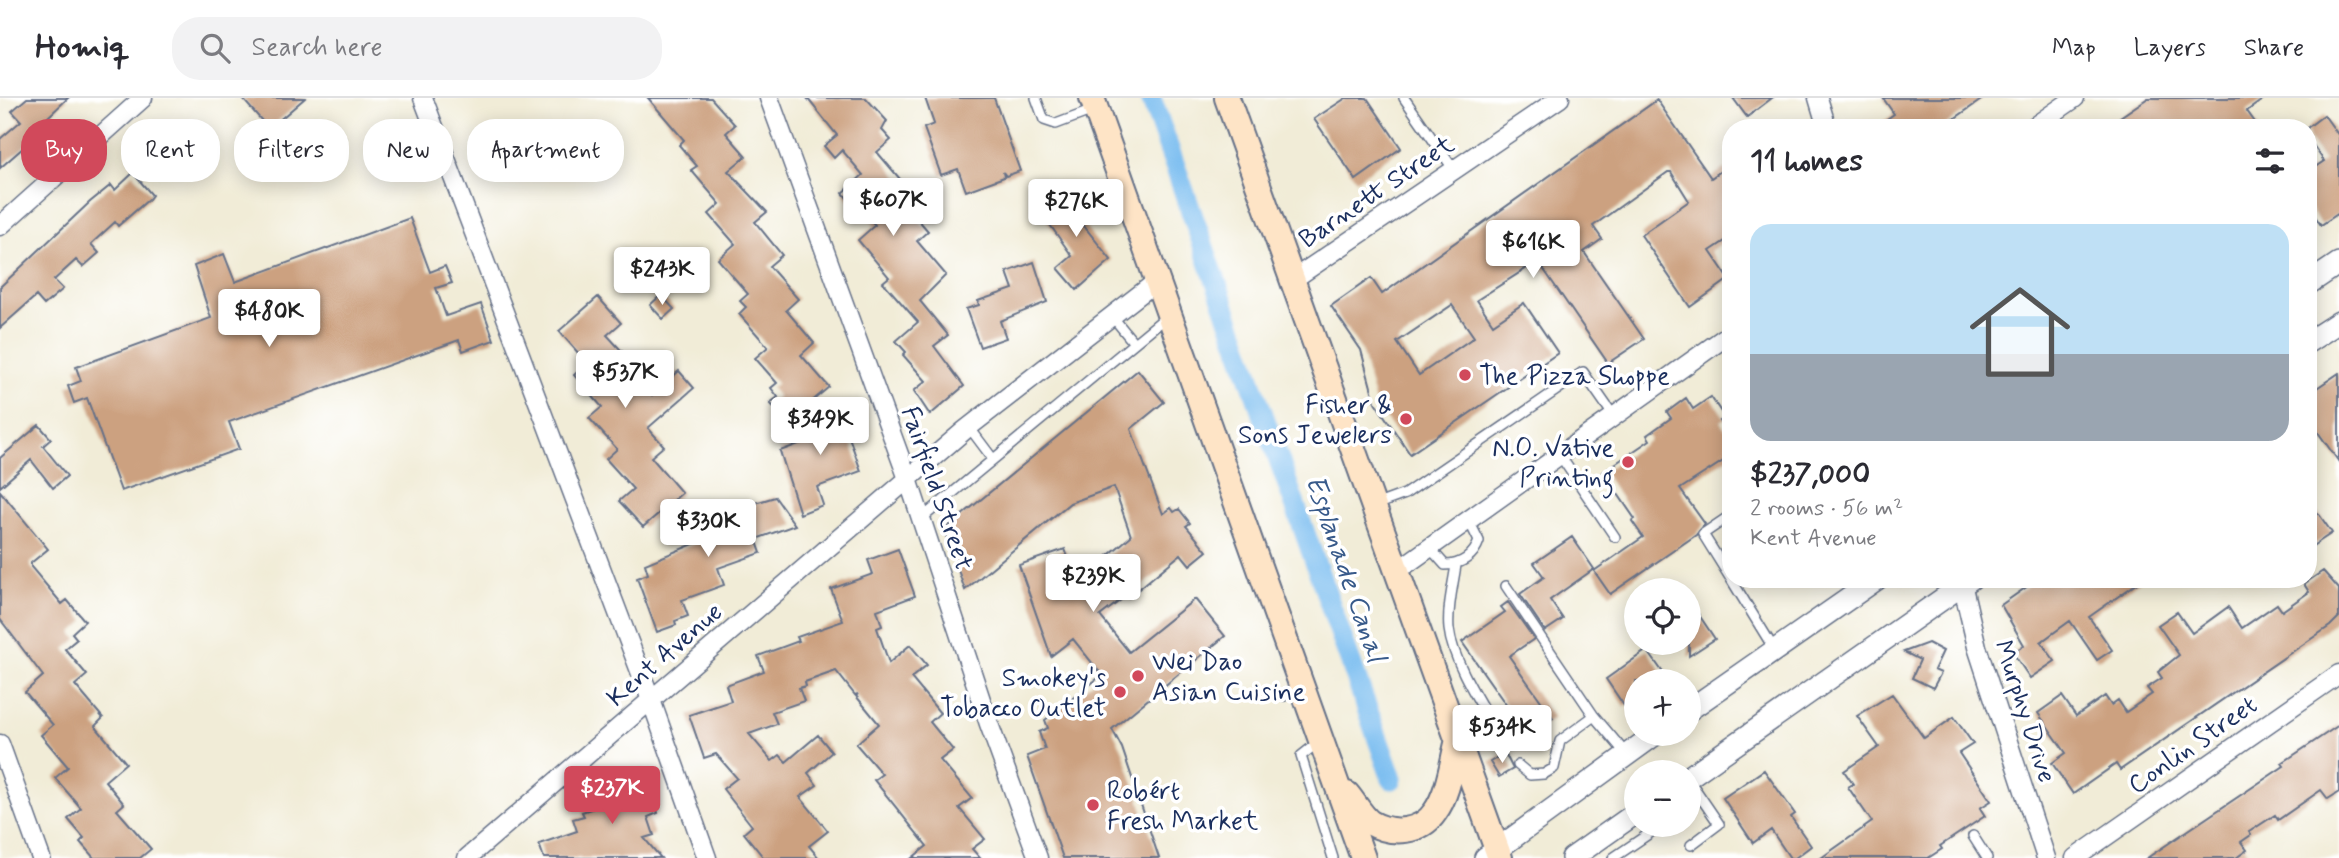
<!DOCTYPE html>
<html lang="en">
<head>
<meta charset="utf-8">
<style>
  :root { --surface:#fff; --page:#f2f2f3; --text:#2b2b33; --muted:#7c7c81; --line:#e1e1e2; --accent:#d1495b }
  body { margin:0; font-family:Mynerve,sans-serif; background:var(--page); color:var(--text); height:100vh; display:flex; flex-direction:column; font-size:26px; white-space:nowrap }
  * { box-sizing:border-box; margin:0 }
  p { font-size:23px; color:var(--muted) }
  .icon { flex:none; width:38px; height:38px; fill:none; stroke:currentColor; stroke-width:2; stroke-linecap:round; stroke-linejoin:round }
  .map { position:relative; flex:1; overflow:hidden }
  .side { position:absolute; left:1722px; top:21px; width:595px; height:469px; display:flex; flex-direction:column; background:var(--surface); border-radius:28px; box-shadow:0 4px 18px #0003 }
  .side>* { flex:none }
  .banner { position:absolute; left:21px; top:21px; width:665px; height:63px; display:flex; gap:14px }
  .controls { position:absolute; left:1624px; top:480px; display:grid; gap:14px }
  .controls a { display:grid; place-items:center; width:77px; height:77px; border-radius:50%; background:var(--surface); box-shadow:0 4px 18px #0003; font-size:35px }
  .price { position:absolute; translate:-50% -60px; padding:0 16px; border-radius:7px; background:#fff; color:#222; font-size:23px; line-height:46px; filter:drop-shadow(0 2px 4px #0008) }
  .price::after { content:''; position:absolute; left:50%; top:42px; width:21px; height:16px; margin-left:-10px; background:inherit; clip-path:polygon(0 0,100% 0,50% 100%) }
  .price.current { background:var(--accent); color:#fff }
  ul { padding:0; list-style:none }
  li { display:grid; align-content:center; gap:14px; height:371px; padding:0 28px }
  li+li { border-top:2px solid var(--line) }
  li span { display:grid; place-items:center; height:217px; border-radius:21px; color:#555 }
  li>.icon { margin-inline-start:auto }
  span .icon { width:126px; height:126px; fill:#fffc; stroke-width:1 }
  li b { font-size:30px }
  h2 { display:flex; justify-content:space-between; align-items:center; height:84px; padding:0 28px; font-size:30px }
  .pill { padding:0 24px; border-radius:28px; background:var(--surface); box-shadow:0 4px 18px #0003; font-size:24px; line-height:63px }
  .pill.current { background:var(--accent); color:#fff }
  header { display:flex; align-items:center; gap:42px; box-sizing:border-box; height:98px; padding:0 35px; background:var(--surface); border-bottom:2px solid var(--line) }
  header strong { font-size:33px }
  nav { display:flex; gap:38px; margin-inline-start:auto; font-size:24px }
  .search { width:490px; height:63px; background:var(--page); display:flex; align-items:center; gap:18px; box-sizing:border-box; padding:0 24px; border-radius:28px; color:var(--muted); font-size:26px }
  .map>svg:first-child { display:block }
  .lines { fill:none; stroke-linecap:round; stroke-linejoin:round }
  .canal { stroke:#7abdf0; stroke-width:21 }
  .building { fill:#cca180; fill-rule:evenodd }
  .service-casing { stroke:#667188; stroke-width:12 }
  .minor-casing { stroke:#667188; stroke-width:21 }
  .tertiary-casing { stroke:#667188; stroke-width:24 }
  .secondary-casing { stroke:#667188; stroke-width:28 }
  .service { stroke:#fff; stroke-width:9 }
  .minor { stroke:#fff; stroke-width:18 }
  .tertiary { stroke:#fff; stroke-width:21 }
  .secondary { stroke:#fee4c6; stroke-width:24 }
  .poi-dot { fill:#d1495b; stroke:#fff; stroke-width:2.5 }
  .labels { text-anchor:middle; stroke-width:7; stroke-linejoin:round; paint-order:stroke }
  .street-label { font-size:26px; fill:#1b2f5e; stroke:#fff }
  .poi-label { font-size:26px; fill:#1b2f5e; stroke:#fff; text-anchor:start }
  .water-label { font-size:28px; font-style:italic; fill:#385a8a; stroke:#fff }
</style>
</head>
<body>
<header>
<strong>Homiq</strong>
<div class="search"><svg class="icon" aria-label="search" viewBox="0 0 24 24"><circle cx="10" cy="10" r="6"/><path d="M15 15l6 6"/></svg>Search here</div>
<nav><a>Map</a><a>Layers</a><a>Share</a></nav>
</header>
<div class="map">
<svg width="2339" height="760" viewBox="0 0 2339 760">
  <rect width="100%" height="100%" fill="#fff"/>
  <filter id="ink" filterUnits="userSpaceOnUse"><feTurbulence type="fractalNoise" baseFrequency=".0143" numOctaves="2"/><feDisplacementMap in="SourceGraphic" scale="14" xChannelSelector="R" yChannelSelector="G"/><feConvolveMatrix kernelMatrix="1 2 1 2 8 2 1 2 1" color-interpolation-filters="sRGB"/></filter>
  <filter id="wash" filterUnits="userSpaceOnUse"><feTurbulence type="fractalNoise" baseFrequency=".00686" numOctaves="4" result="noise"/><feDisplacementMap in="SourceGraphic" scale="28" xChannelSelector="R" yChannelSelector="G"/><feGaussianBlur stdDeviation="1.57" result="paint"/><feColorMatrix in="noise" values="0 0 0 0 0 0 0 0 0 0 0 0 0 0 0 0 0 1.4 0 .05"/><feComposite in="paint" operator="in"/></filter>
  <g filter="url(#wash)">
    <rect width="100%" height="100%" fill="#f1ecd7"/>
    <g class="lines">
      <path class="canal" d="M1151,0L1392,681"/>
    </g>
    <g id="blocks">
      <path class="building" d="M27,0H68L28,38L32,42L0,70V41L21,23L12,13Z
        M242,0H305L269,31Z
        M648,0H711L735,27L726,35L746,58L728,73L767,114L755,124L782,157L769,168L798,201L786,212L814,245L801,257L829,289L787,324L770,305L778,299L771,290L777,285L755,260L768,249L739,216L746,209L740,203L748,196L718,161L735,146L709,116L720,106L691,72L697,68L679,47L684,42Z
        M807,0H866L887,23L882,32L891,42L877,54L918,102L908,110L928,133L917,143L946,177L920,203L948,237L934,248L964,288L930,317L914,293L926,283L903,257L906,254L896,243L918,224L883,184L889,179L858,142L875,127L856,105L853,107L843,95L863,77L842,52L834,60L824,48L837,37Z
        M925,0H994L1020,73L1006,78L1003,74L1004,79L966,93L958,71L941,77L924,30L934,26Z
        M1346,0H1367L1401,50L1356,82L1314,21Z
        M1733,0H1772L1747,19Z
        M1883,0H1984L1941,30H1874L1894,16Z
        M2148,0H2265L2247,13L2259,30H2104Z
        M1657,2L1711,80L1725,70L1731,78V139L1710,153L1729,181L1690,209L1641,137L1689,103L1671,74H1668L1593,128L1602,141L1584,154L1644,241L1608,265L1538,163L1477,202L1493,226L1524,205L1558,255L1410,356L1375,304L1361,252L1331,208L1371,180L1382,196ZM1452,207L1474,239L1419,277L1397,244Z
        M2324,17L2339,38V115L2321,127L2308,108V74L2324,63L2308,40L2307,30Z
        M333,26L345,40L319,64L307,50Z
        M133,75L152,97L149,101L118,128L115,124L91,146L99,155L83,169L76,162L54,182L63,191L44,207L36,198L0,230V189L90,104L111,87L115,92Z
        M1076,89L1092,112L1080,123L1111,162L1077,192L1058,170L1072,158L1043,117Z
        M410,120L430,174L445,168L452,185L436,190L446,218L481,206L494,242L463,253L459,242L229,324L239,351L121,393L87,300L74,305L68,288L81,283L76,269L211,220L194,168L224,156L235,184Z
        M1034,164L1047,204L1000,223L1006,240L980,249L966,211L979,207L978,203L1013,191L1007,174Z
        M661,197L674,211L663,221L650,207Z
        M598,199L621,225L607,237L632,264L629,266L635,273L632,275L652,297L679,273L694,290L648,330L664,348L651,359L682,395L643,429L619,403L633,391L606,361L617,351L589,320L602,309L574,277L587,265L559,233Z
        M1138,272L1164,304L1131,331L1163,416L1171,410L1174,414L1179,411L1190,425L1186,428L1207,453L1190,467L1181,456L1128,500L1126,498L1100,518L1129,554L1195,501L1225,538L1112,631L1122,650L1159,760H1063L1027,658L1045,651L1039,634L1048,630L1045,622L1102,577L1073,541L1051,558L1019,467L1065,451L1077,484L1131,438L1114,389L1070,405L965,492L944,432Z
        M2339,275V364L2308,320V296Z
        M1711,299L1725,320L1720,323L1731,339V358L1680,391L1705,426L1696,437L1610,496L1594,473L1643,439L1632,423L1635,421L1603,374L1650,342L1647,337L1671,320L1667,314L1686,300L1693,311Z
        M847,310L857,336L849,339L861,373L817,389L823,407L800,416L780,353L804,344L792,330Z
        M39,327L51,341L43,348L67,378L53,390L31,362L0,389V360Z
        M0,393L48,451L31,465V469L62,506L67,502L85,523L72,535L77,541L65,551L87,577L75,587L103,620L95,628L126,665L105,683L124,706L117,712L151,751L140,760H94L80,744L84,740L68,721L81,710L55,680L68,669L41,637L53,627L25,594L43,578L0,521Z
        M775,399L795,427L756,441L761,455L718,470L724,487L682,502L688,518L675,523L676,527L657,534L637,480L648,476L645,466L713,438L706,420Z
        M2318,415L2332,435L2308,451V422Z
        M1572,439L1594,471L1550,502L1563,521L1545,533L1520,496L1544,479L1534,465Z
        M898,451L915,498L877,512L882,528L877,530L889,565L910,547L927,567L911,580L940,615L930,624L953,652L940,662L972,700L959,710L985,741L972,751L980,760H912L927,748L874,682L882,676L856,646L879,626L856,598L858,596L855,597L836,573L805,584L806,588L799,590L804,603L772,614L777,626L749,636L772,663L780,657L786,664L818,637L832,654L808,675L817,687L800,699L828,733L809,748L819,760H764L744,735L752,728L723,691L737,680L716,656L704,660L689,617L731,603L726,587L764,573L758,558L799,543L797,539L843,523L831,491L873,476L868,462Z
        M2323,473L2339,491V519L2330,528L2120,672L2116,666L2073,696L2052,665L2066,655L2038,615L2062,598L2076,618L2105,598L2111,607L2118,602L2126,614L2152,596L2147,590L2162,580L2158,574L2179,557L2158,527L2177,514L2192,535L2228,509L2242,530L2277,506L2282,513L2309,494L2304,486Z
        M2038,481H2143L2089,519L2112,552L2097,562L2070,523L2041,544L2055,563L2030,580L2013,555L2024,547L2001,507Z
        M1689,502L1715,541L1689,558Z
        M1508,504L1534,541L1509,558L1553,620L1528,638L1462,544L1505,514L1501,509Z
        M1928,545L1943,553L1934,572L1941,575L1933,590L1912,580L1920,562L1904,554Z
        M1647,552L1669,583H1636V601L1625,609L1606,581Z
        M1892,596L1924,640L1954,619L1973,646L1959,655L1991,703L1980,710L1985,718L1940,748L1942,751L1928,760H1821L1872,724L1848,689L1853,686L1844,673L1879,649L1857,618Z
        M2339,627V694L2328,701L2321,692L2278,722L2275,717L2249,734L2251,737L2241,744L2247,752L2236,760H2147L2284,668L2282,665Z
        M1505,655L1513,671L1499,679L1490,664Z
        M642,670L658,715L648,719L654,737L644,740L661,760H544L539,746L577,733L573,721L584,718L582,714L617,702L611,684Z
        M1764,672L1795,716L1791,719L1811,748L1795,760H1790L1771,732L1753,745L1723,700Z"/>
    </g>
  </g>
  <g filter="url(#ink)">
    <use href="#blocks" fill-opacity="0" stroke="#667188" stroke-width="2"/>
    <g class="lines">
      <g class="service-casing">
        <path id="service" d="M1036,0L1044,22L1056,26L1096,11
          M1404,0L1454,72
          M1112,218L1134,245
          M969,329L993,361
          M1559,356L1615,439
          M1375,407L1405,396L1583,274L1613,317
          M1731,417L1703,436L1731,481
          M921,421L1167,218
          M1429,449L1445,467C1461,467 1474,458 1479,443L1468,421
          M1456,467C1453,488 1447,510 1449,531C1453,567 1487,615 1505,648
          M1731,481L1774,551
          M1506,488L1594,618L1627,657
          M1284,598L1299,586
          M1320,643L1301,658L1333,760
          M1518,667L1530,677L1544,676L1554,670L1560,643L1594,618
          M1689,682L1719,726L1691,747
          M1973,738L1987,760
          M1613,760L1650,735L1644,726"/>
      </g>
      <g class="minor-casing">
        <path id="minor" d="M423,0L651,602L707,760
          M769,0L908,381L989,626L1038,760
          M1818,0L1827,30
          M2032,30L2075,0
          M0,128L143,0
          M1292,182L1560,0
          M1397,473L1731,235
          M1961,481L1977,549L2046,760
          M0,646L41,760
          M467,760L965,332L1157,183
          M2075,760L2339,576"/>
      </g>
      <g class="tertiary-casing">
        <path id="tertiary" d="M2308,186L2339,165
          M2308,244L2339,224
          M1689,612L1877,481
          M1689,679L1971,481
          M1485,760L1657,635
          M1572,760L1636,715"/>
      </g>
      <g class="secondary-casing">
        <path id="secondary" d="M1092,0L1363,760
          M1227,0L1500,760
          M1347,696C1354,704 1362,719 1371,725C1392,737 1421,735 1435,714C1449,695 1452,664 1458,642"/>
      </g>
      <use href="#service" class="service"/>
      <use href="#minor" class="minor"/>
      <use href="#tertiary" class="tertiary"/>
      <use href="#secondary" class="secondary"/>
    </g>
  </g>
  <g class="poi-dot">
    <circle cx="1465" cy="277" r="7"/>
    <circle cx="1406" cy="321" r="7"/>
    <circle cx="1628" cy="364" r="7"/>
    <circle cx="1138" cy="578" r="7"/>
    <circle cx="1120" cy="594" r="7"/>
    <circle cx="1093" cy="707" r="7"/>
  </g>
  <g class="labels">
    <g class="street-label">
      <text transform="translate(1376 93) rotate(-34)" y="9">Barnett Street</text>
      <text transform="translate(938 390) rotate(71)" y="9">Fairfield Street</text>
      <text transform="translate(664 556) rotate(-41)" y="9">Kent Avenue</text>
      <text transform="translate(2026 613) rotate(72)" y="9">Murphy Drive</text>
      <text transform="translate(2192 646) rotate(-35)" y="9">Conlin Street</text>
    </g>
    <g class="poi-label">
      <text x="1479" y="286">The Pizza Shoppe</text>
      <text x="1392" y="315" text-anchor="end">Fisher &amp;<tspan x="1392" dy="30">Sons Jewelers</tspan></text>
      <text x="1614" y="358" text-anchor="end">N.O. Vative<tspan x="1614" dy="30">Printing</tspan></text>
      <text x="1152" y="572">Wei Dao<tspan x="1152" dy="30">Asian Cuisine</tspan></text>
      <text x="1106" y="588" text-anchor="end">Smokey's<tspan x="1106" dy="30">Tobacco Outlet</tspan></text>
      <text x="1107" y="701">Robért<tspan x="1107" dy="30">Fresh Market</tspan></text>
    </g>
    <g class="water-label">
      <text transform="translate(1347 470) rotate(71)" y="10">Esplanade Canal</text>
    </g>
  </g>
</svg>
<div class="controls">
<a><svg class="icon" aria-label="locate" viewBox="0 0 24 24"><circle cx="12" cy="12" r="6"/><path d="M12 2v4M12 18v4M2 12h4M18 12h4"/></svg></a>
<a>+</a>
<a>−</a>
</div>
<b class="price" style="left:893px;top:140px">$607K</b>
<b class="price" style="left:1076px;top:141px">$276K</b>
<b class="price" style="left:1533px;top:182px">$616K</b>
<b class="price" style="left:662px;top:209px">$243K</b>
<b class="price" style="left:269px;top:251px">$480K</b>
<b class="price" style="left:625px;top:312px">$537K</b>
<b class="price" style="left:820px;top:359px">$349K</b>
<b class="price" style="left:708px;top:461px">$330K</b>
<b class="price" style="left:1093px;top:516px">$239K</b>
<b class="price" style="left:1502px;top:667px">$534K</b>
<b class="price current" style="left:612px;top:728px">$237K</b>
<div class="banner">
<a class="pill current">Buy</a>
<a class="pill">Rent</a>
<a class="pill">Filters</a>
<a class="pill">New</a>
<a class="pill">Apartment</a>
</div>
<section class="side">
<h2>11 homes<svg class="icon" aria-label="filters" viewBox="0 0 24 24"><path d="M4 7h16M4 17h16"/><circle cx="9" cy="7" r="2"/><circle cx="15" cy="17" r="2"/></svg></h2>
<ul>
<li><span style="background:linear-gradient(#bfe0f5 60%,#9aa5b1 0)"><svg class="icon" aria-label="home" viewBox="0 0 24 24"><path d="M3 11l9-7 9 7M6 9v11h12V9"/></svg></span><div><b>$237,000</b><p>2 rooms · 56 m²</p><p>Kent Avenue</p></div></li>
</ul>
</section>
</div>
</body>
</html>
